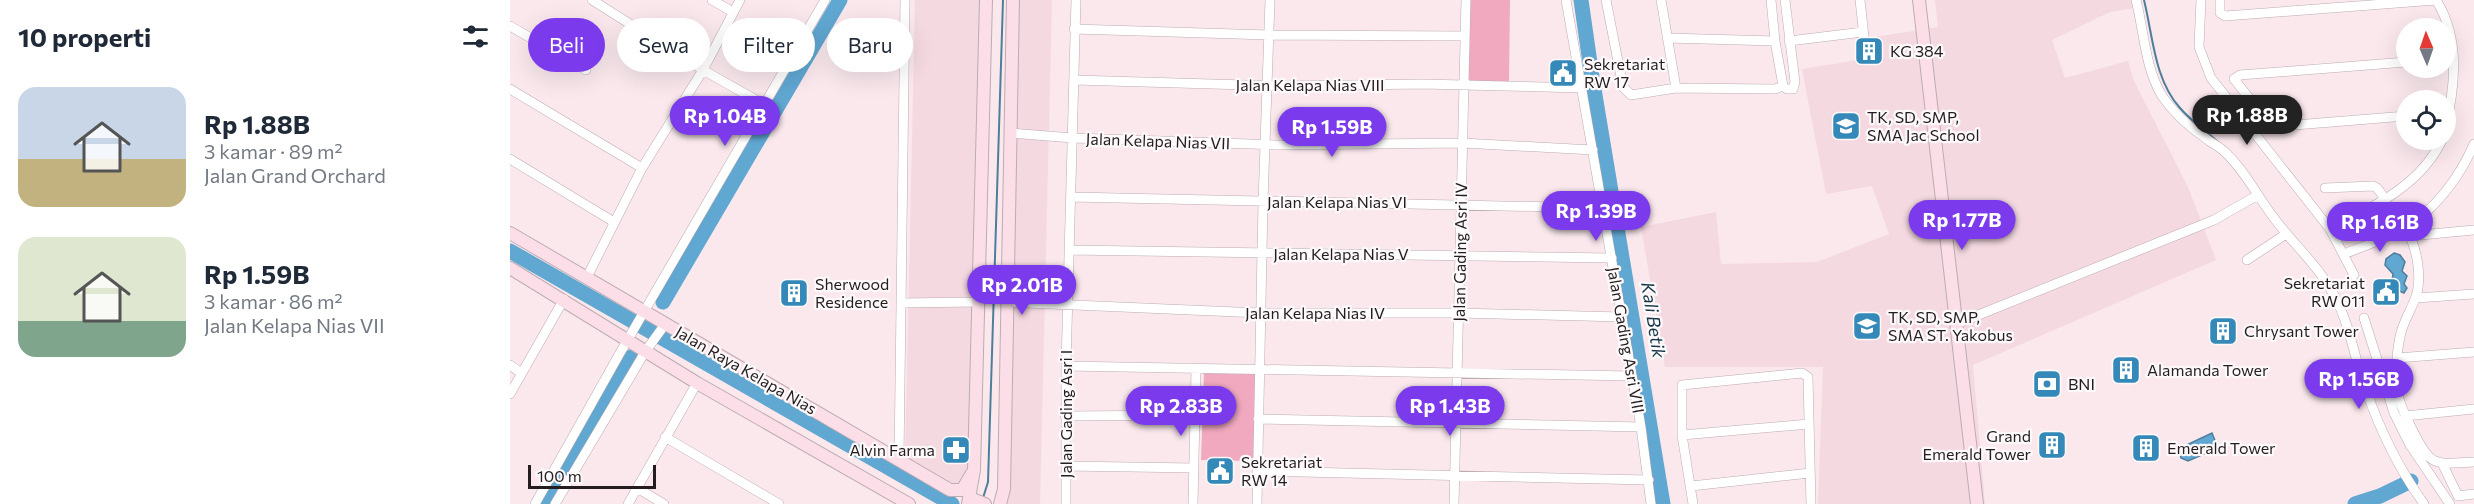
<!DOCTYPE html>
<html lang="id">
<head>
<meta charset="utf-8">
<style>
  :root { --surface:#fff; --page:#f6f6f7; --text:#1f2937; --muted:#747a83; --accent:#7c3aed }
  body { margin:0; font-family:Commissioner,sans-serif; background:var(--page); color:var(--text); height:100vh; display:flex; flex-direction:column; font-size:22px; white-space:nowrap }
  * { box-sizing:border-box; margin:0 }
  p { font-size:20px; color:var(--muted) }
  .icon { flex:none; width:33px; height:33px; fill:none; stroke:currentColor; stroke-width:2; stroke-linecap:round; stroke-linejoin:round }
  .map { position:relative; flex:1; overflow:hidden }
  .panel { display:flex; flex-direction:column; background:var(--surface); width:510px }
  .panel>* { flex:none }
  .top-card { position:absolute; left:18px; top:18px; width:570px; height:54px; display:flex; gap:12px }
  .needle { width:39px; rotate:358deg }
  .tools { position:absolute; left:1886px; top:18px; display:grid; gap:12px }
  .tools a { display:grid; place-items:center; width:60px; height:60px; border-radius:50%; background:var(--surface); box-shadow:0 6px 24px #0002; font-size:30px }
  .scale { position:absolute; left:18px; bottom:15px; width:128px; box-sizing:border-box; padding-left:6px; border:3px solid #231d1f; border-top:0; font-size:16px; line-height:21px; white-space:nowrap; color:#231d1f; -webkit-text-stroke:4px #fdf9fa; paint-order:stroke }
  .price { position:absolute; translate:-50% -51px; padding:0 14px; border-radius:21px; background:var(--accent); color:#fff; font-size:20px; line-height:39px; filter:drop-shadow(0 2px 3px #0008) }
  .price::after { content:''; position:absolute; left:50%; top:36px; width:18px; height:14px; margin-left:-9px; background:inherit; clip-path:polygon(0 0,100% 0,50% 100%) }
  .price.selected { background:#222; color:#fff }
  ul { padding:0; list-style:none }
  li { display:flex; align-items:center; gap:18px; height:150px; padding:0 18px }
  li span { display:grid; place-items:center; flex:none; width:168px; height:120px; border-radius:18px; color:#555 }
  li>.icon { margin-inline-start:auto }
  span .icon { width:72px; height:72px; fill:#fffc; stroke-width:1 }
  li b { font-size:26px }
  h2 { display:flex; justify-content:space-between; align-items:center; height:72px; padding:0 18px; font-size:26px }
  .chip { padding:0 21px; border-radius:27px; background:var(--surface); box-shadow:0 6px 24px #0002; font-size:21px; line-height:54px }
  .chip.selected { background:var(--accent); color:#fff }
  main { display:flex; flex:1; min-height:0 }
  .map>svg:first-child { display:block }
  .built { fill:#f4d9e1 }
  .green { fill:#f1a9c0 }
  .water { fill:#60a7d2; stroke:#4e7e9c; stroke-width:1.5 }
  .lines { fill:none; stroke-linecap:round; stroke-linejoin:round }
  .stream { stroke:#4e7e9c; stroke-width:2 }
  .river { stroke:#60a7d2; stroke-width:15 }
  .street-casing { stroke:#bdacb1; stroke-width:10 }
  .secondary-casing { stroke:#bdacb1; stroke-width:14 }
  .street { stroke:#fff; stroke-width:9 }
  .secondary { stroke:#fbdee8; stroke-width:12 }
  .labels { text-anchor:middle; stroke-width:4.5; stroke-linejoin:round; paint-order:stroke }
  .poi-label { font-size:16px; fill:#231d1f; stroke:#fdf9fa; text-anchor:start }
  .street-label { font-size:16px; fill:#231d1f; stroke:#fdf9fa }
  .water-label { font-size:18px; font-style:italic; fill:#173749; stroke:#fdf9fa }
</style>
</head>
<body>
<main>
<section class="panel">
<h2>10 properti<svg class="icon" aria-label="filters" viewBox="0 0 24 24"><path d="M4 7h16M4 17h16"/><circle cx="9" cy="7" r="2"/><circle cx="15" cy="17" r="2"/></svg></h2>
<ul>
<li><span style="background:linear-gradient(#c9d6e8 60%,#c2b280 0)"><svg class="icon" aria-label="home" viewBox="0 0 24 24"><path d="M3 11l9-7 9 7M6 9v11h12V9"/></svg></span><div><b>Rp 1.88B</b><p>3 kamar · 89 m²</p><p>Jalan Grand Orchard</p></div></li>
<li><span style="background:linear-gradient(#dfe7d0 70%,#7fa58c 0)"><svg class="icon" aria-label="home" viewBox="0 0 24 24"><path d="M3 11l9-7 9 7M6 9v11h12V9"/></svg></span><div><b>Rp 1.59B</b><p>3 kamar · 86 m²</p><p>Jalan Kelapa Nias VII</p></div></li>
</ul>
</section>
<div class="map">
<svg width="1964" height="504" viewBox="0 0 1964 504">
  <rect width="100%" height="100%" fill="#fae8ed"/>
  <path class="built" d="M405,0H473L461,469L455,498L395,459Z
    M506,0H542L530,504H496Z
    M1425,0H1623L1624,8L1600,12L1542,40L1555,78L1618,61L1624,81L1678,187L1706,260L1463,365L1475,504H1308L1313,367H1155L1131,227L1206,212L1211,264L1307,262L1379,234L1362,186L1316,194L1292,69L1361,58L1358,38L1428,27Z"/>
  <path class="green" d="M958,0H1000L999,81H956Z
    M694,372L746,374L743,461L691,460Z"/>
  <path class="water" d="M1884,253L1890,255L1895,262L1892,271L1897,276L1894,284L1897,288L1894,293L1889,291V285L1882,281L1883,274L1875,265L1876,259Z
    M1702,433L1708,448L1678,461L1671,458L1669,451L1672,447Z"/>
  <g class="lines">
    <path class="stream" d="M1634,0C1643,36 1644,79 1670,108C1681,121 1696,131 1708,142
      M473,498L478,482L493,0"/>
    <path class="river" d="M1071,0L1082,77L1153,504
      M0,251L442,504
      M153,302L330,0
      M37,504L121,357
      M1845,504L1870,496L1901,481"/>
    <g class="street-casing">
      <path id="street" d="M82,0L193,70L255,105
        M202,0L223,12
        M1056,0L1131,427L1141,504
        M1096,0L1113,87L1121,95L1166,88L1265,89L1273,86
        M1151,0L1166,88
        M1350,0L1356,55
        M1626,0C1634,31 1635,68 1652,96C1663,112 1678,126 1694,137C1701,143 1709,146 1716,153C1736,172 1747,196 1764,218C1784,245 1810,267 1825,297C1840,325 1844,357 1855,387C1869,428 1889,469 1914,504
        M1691,0L1689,47L1701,78L1820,229L1844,275
        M1710,0V13L1715,16L1926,0C1951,39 1945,87 1935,130
        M0,26L76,70
        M564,29L759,35L955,36
        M1157,38L1265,41L1261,0
        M1265,41L1273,86L1277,89H1283L1285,82L1275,0
        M1279,41L1353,32
        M1896,62L1730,75L1724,79L1762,127L1896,116
        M564,80L767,86L913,84L1073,88
        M0,89L132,168
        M500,133L563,138L766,145L953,143L1083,150
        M0,159L104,222
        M1815,188L1863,186L1867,188L1876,200
        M561,197L1093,208
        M1895,228C1907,245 1913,279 1905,299C1901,309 1896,318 1892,329C1887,346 1886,366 1886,383C1887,400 1896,417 1903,431C1921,468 1925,464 1964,462
        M1820,229C1863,207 1910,186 1932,140
        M1900,236L1964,230
        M559,250L1102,258
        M1834,254C1854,246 1876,239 1894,228C1926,210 1950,176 1964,144
        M1737,260L1776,234
        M77,277L132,168L193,70L230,0
        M1906,298L1964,294
        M497,302L750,313H949L1112,317
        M391,303L468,302
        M1854,318L1884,413L1900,445L1940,504
        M1446,324L1704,220L1748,195
        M1887,358L1964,352
        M0,365L11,373
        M556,366L1122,376
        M0,394L54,299
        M555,416L685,415
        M1895,416L1964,409
        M748,419L1131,427
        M1172,435L1299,424
        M155,437L269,504
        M389,459L395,0
        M1932,463L1948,496L1964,494
        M556,466L684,468
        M747,471L1139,480
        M1181,486L1300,473
        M127,488L154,504
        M25,504L110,353L315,0
        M45,504L135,352L156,323
        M118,504L187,383
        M556,504V366L566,0
        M683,504L686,370
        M747,504L753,202L760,0
        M944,504L956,0
        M1183,504L1172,435V385L1292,373L1298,377L1301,504"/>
    </g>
    <g class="secondary-casing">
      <path id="secondary" d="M1409,0L1467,504
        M0,233L440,490H452L464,470
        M0,268L187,383L399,504
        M460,498L475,504
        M458,504L464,470L476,0
        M490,504L494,489L503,0"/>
    </g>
    <use href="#street" class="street"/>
    <use href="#secondary" class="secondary"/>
  </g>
  <defs>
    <g id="building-square" transform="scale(1.5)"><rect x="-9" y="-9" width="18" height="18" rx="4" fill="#3489b8" stroke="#fdf9fa"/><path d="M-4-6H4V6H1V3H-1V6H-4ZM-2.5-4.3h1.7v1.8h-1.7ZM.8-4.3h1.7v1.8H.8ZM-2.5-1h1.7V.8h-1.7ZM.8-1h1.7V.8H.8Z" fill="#fff"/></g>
    <g id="civic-square" transform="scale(1.5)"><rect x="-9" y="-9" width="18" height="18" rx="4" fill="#3489b8" stroke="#fdf9fa"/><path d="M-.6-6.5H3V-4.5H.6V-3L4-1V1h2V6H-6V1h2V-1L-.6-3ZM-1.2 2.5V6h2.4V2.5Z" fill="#fff"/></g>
    <g id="school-square" transform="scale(1.5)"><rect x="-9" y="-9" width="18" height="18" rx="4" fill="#3489b8" stroke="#fdf9fa"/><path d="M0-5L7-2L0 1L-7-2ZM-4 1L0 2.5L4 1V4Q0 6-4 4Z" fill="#fff"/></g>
    <g id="bank-square" transform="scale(1.5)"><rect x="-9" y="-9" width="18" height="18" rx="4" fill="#3489b8" stroke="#fdf9fa"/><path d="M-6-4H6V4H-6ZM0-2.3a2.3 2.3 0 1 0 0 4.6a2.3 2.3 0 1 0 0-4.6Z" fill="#fff"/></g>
    <g id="pharmacy-square" transform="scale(1.5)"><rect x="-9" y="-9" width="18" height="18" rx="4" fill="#3489b8" stroke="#fdf9fa"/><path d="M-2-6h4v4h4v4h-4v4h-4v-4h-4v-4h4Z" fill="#fff"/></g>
  </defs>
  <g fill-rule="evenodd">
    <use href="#building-square" x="1359" y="51"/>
    <use href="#civic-square" x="1053" y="73"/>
    <use href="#school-square" x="1336" y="126"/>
    <use href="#civic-square" x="1876" y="292"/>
    <use href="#building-square" x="284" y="293"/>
    <use href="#school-square" x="1357" y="326"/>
    <use href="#building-square" x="1713" y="331"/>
    <use href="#building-square" x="1616" y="370"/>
    <use href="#bank-square" x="1537" y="384"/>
    <use href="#building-square" x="1542" y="445"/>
    <use href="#building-square" x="1636" y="448"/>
    <use href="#pharmacy-square" x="446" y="450"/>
    <use href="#civic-square" x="710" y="471"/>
  </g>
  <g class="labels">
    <g class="poi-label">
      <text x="1380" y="57">KG 384</text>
      <text x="1074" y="70">Sekretariat<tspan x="1074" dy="18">RW 17</tspan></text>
      <text x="1357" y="123">TK, SD, SMP,<tspan x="1357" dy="18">SMA Jac School</tspan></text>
      <text x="1855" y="289" text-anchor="end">Sekretariat<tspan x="1855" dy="18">RW 011</tspan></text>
      <text x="305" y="290">Sherwood<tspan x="305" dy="18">Residence</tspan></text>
      <text x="1378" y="323">TK, SD, SMP,<tspan x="1378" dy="18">SMA ST. Yakobus</tspan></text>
      <text x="1734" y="337">Chrysant Tower</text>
      <text x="1637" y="376">Alamanda Tower</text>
      <text x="1558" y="390">BNI</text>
      <text x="1521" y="442" text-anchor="end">Grand<tspan x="1521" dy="18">Emerald Tower</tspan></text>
      <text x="1657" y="454">Emerald Tower</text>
      <text x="425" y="456" text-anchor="end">Alvin Farma</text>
      <text x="731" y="468">Sekretariat<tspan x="731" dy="18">RW 14</tspan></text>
    </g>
    <g class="street-label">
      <text x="800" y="91">Jalan Kelapa Nias VIII</text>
      <text transform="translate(648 141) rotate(2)" y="6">Jalan Kelapa Nias VII</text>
      <text x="827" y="208">Jalan Kelapa Nias VI</text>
      <text transform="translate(950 252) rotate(-89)" y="6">Jalan Gading Asri IV</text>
      <text x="831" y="260">Jalan Kelapa Nias V</text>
      <text x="805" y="319">Jalan Kelapa Nias IV</text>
      <text transform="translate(1116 340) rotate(80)" y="6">Jalan Gading Asri VIII</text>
      <text transform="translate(236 370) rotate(30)" y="6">Jalan Raya Kelapa Nias</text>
      <text transform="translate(556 414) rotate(-90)" y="6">Jalan Gading Asri I</text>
    </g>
    <g class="water-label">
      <text transform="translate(1143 320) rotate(81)" y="6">Kali Betik</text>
    </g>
  </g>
</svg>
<div class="tools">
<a><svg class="needle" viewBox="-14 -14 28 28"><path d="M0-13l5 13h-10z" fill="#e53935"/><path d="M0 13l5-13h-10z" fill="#747a83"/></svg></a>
<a><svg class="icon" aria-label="locate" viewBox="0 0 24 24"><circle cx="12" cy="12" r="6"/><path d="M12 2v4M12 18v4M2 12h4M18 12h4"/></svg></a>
</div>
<div class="scale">100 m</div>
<b class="price selected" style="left:1737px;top:146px">Rp 1.88B</b>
<b class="price" style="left:215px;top:147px">Rp 1.04B</b>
<b class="price" style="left:822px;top:158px">Rp 1.59B</b>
<b class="price" style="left:1086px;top:242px">Rp 1.39B</b>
<b class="price" style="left:1452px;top:251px">Rp 1.77B</b>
<b class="price" style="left:1870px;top:253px">Rp 1.61B</b>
<b class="price" style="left:512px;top:316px">Rp 2.01B</b>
<b class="price" style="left:1849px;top:410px">Rp 1.56B</b>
<b class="price" style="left:671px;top:437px">Rp 2.83B</b>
<b class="price" style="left:940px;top:437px">Rp 1.43B</b>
<div class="top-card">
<a class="chip selected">Beli</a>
<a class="chip">Sewa</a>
<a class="chip">Filter</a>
<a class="chip">Baru</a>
</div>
</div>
</main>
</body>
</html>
